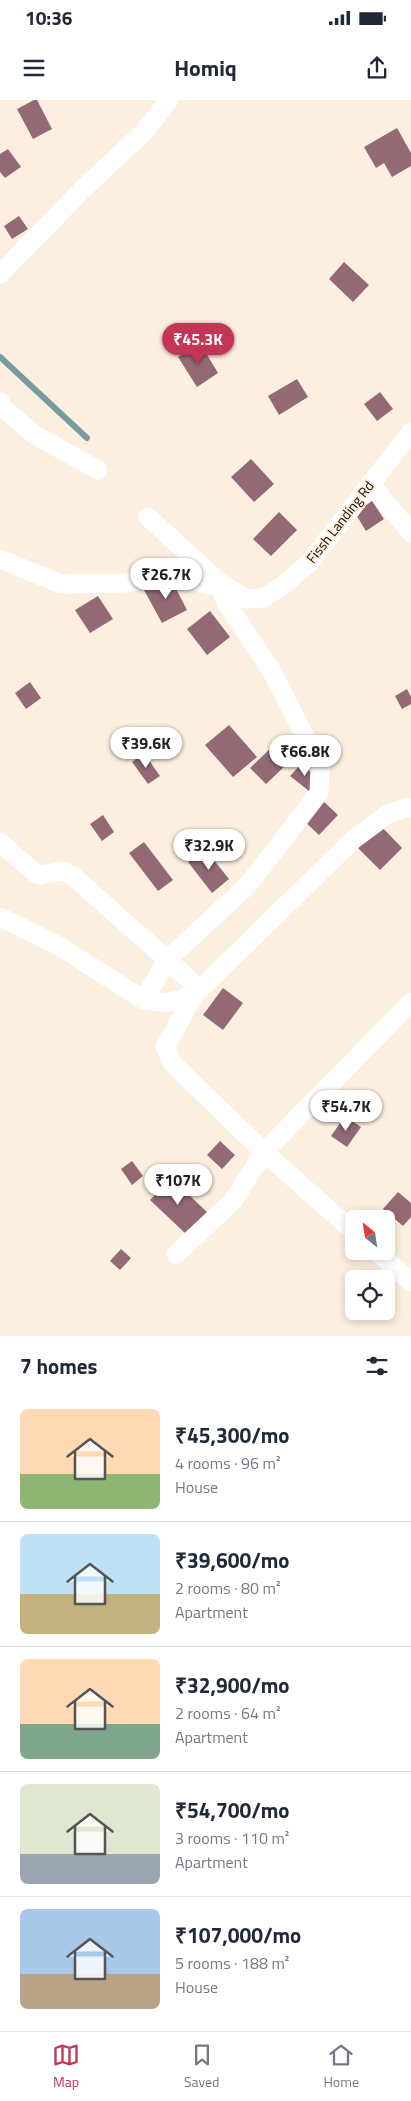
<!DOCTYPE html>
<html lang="en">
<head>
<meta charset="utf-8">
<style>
  :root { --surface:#fff; --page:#f2f2f3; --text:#1f2937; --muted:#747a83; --line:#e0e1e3; --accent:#c43454 }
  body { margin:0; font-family:"Titillium Web",sans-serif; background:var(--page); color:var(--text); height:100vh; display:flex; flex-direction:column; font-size:19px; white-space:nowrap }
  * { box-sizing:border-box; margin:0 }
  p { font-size:16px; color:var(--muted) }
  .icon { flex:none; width:28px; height:28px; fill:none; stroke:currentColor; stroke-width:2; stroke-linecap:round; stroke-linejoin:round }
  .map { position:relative; height:1236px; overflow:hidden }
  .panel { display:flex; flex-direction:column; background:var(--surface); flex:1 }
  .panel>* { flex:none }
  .needle { width:32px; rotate:330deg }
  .tools { position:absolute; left:345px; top:1110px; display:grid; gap:10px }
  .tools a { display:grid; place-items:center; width:50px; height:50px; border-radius:8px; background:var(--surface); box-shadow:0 2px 8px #0003; font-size:25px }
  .price { position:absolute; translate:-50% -42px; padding:0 11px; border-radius:18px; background:#fff; color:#222; font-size:16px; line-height:32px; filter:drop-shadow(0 1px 2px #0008) }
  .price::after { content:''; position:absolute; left:50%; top:30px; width:15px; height:11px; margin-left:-8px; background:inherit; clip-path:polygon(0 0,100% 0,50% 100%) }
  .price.active { background:var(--accent); color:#fff }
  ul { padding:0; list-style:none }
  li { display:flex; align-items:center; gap:15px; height:125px; padding:0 20px }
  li+li { border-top:1px solid var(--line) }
  li span { display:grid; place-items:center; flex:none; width:140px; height:100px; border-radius:8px; color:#555 }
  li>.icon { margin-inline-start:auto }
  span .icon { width:60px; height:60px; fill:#fffc; stroke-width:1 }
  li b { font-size:21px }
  h2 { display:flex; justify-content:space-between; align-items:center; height:60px; padding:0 20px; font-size:21px }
  .status { display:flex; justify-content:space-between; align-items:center; height:35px; padding:0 25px; background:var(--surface); direction:ltr }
  .status svg { height:14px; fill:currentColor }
  header { display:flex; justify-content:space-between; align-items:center; height:65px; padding:0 20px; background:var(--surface); font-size:22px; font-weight:700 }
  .tab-bar { display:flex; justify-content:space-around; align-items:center; height:70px; border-top:1px solid var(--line); background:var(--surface); font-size:14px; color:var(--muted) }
  .tab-bar a { display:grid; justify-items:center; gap:2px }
  .tab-bar .active { color:var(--accent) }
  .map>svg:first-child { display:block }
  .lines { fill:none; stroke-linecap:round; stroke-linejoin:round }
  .stream { stroke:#789b9f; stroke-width:6 }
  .building { fill:#936975 }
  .minor { stroke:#fff; stroke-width:19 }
  .labels { text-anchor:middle; stroke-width:4; stroke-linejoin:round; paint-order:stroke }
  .street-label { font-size:14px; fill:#170f06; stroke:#fdefdf }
</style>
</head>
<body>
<div class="status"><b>10:36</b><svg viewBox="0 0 49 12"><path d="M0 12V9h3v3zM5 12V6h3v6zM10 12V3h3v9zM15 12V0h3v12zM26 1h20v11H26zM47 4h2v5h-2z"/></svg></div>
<header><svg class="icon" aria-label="menu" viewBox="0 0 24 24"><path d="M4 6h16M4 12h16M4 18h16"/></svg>Homiq<svg class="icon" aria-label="share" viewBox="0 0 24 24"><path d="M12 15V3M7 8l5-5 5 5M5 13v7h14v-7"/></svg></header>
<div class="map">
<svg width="411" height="1236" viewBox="0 0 411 1236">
  <rect width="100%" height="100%" fill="#fdefdf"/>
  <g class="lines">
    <path class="stream" d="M0,257L87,338"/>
  </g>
  <path class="building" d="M34,0H37L52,29L33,39L17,9Z
    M397,28L411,53V66L392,77L384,63L376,68L364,47Z
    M8,49L21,67L5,78L0,72V54Z
    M19,116L28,129L12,139L4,126Z
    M344,162L369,185L353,202L329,179Z
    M200,243L218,273L197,287L178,257Z
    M297,279L308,297L279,315L268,296Z
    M380,292L393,309L377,321L364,304Z
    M251,359L274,384L254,402L231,377Z
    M372,401L384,419L366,431L355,413Z
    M279,412L297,430L271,456L253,439Z
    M170,477L187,510L162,523L144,490Z
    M98,496L113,519L90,533L75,510Z
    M210,511L230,537L207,555L187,529Z
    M30,582L41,598L26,609L15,593Z
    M407,589L411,597V604L402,609L395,596Z
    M229,625L257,657L233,677L205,645Z
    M271,648L287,664L266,684L250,668Z
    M144,653L160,676L148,684L132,662Z
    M301,664L319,679L309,691L290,676Z
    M322,700L338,715L319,735L303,720Z
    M103,715L114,732L102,741L90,724Z
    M380,725L402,748L380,770L358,748Z
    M144,742L173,780L158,791L129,753Z
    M205,749L229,779L212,793L188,762Z
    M223,888L243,903L223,930L203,915Z
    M345,1016L361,1027L347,1047L331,1036Z
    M220,1041L235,1055L222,1069L207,1055Z
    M132,1061L143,1076L132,1085L121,1069Z
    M171,1078L207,1112L186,1134L150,1100Z
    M398,1092L411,1103V1117L403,1126L383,1109Z
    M121,1149L131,1158L120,1170L110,1161Z"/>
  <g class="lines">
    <path class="minor" d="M0,174L83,89L145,31L169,0
      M0,302L3,308L35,335L98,370
      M370,383L411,433
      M0,459L61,484L127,483L165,473L210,485L218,481L246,499L263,498L282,486L310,462L411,332
      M0,742L35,773L40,775L63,771L74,777L200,889
      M0,817L59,846L144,900L167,903L194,895L354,739L388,714L406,708H411
      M194,895L165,947L173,964L264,1052L354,1132
      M144,900L167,860L248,785L319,693L320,666L271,570L227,504L218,481L148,417
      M376,1151L411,1182
      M176,1154L233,1101L264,1052L411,902"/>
  </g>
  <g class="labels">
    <g class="street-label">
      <text transform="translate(340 422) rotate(-52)" y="5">Fissh Landing Rd</text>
    </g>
  </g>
</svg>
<div class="tools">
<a><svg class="needle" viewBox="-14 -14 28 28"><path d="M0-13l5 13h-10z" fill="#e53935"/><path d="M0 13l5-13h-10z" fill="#747a83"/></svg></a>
<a><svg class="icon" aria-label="locate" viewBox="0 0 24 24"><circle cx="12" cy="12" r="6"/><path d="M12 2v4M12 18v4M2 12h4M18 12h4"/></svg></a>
</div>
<b class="price active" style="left:198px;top:265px">₹45.3K</b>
<b class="price" style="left:166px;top:500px">₹26.7K</b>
<b class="price" style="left:146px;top:669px">₹39.6K</b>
<b class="price" style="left:305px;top:677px">₹66.8K</b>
<b class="price" style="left:209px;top:771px">₹32.9K</b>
<b class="price" style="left:346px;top:1032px">₹54.7K</b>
<b class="price" style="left:178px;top:1106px">₹107K</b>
</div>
<section class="panel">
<h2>7 homes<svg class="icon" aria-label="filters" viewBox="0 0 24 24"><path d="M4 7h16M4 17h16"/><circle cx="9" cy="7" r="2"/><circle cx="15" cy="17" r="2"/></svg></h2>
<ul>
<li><span style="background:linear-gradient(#ffd9b3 65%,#8fb573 0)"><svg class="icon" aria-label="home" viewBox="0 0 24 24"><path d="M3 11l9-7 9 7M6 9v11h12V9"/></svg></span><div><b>₹45,300/mo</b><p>4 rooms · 96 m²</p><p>House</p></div></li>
<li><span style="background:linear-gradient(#bfe0f5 60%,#c2b280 0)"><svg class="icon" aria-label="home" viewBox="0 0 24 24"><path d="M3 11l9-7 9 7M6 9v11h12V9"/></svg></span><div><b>₹39,600/mo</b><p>2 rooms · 80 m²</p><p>Apartment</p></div></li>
<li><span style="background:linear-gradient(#ffd9b3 65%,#7fa58c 0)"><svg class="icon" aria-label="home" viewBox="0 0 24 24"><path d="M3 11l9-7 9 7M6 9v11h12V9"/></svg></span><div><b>₹32,900/mo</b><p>2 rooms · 64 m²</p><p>Apartment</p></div></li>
<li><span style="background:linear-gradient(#dfe7d0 70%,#9aa5b1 0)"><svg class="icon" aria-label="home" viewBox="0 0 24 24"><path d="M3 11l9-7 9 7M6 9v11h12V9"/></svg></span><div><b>₹54,700/mo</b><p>3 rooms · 110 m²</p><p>Apartment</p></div></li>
<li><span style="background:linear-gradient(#a9c7e8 65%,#b9a48a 0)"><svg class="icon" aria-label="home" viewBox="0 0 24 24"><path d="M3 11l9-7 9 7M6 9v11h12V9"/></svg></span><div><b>₹107,000/mo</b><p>5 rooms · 188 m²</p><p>House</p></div></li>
</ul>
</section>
<nav class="tab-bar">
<a class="active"><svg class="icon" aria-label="map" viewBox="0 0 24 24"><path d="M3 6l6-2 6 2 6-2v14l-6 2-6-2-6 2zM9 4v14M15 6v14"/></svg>Map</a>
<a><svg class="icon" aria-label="saved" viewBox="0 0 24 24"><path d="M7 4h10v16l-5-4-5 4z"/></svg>Saved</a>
<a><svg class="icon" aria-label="home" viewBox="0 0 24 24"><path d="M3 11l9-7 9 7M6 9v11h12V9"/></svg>Home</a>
</nav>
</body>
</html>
